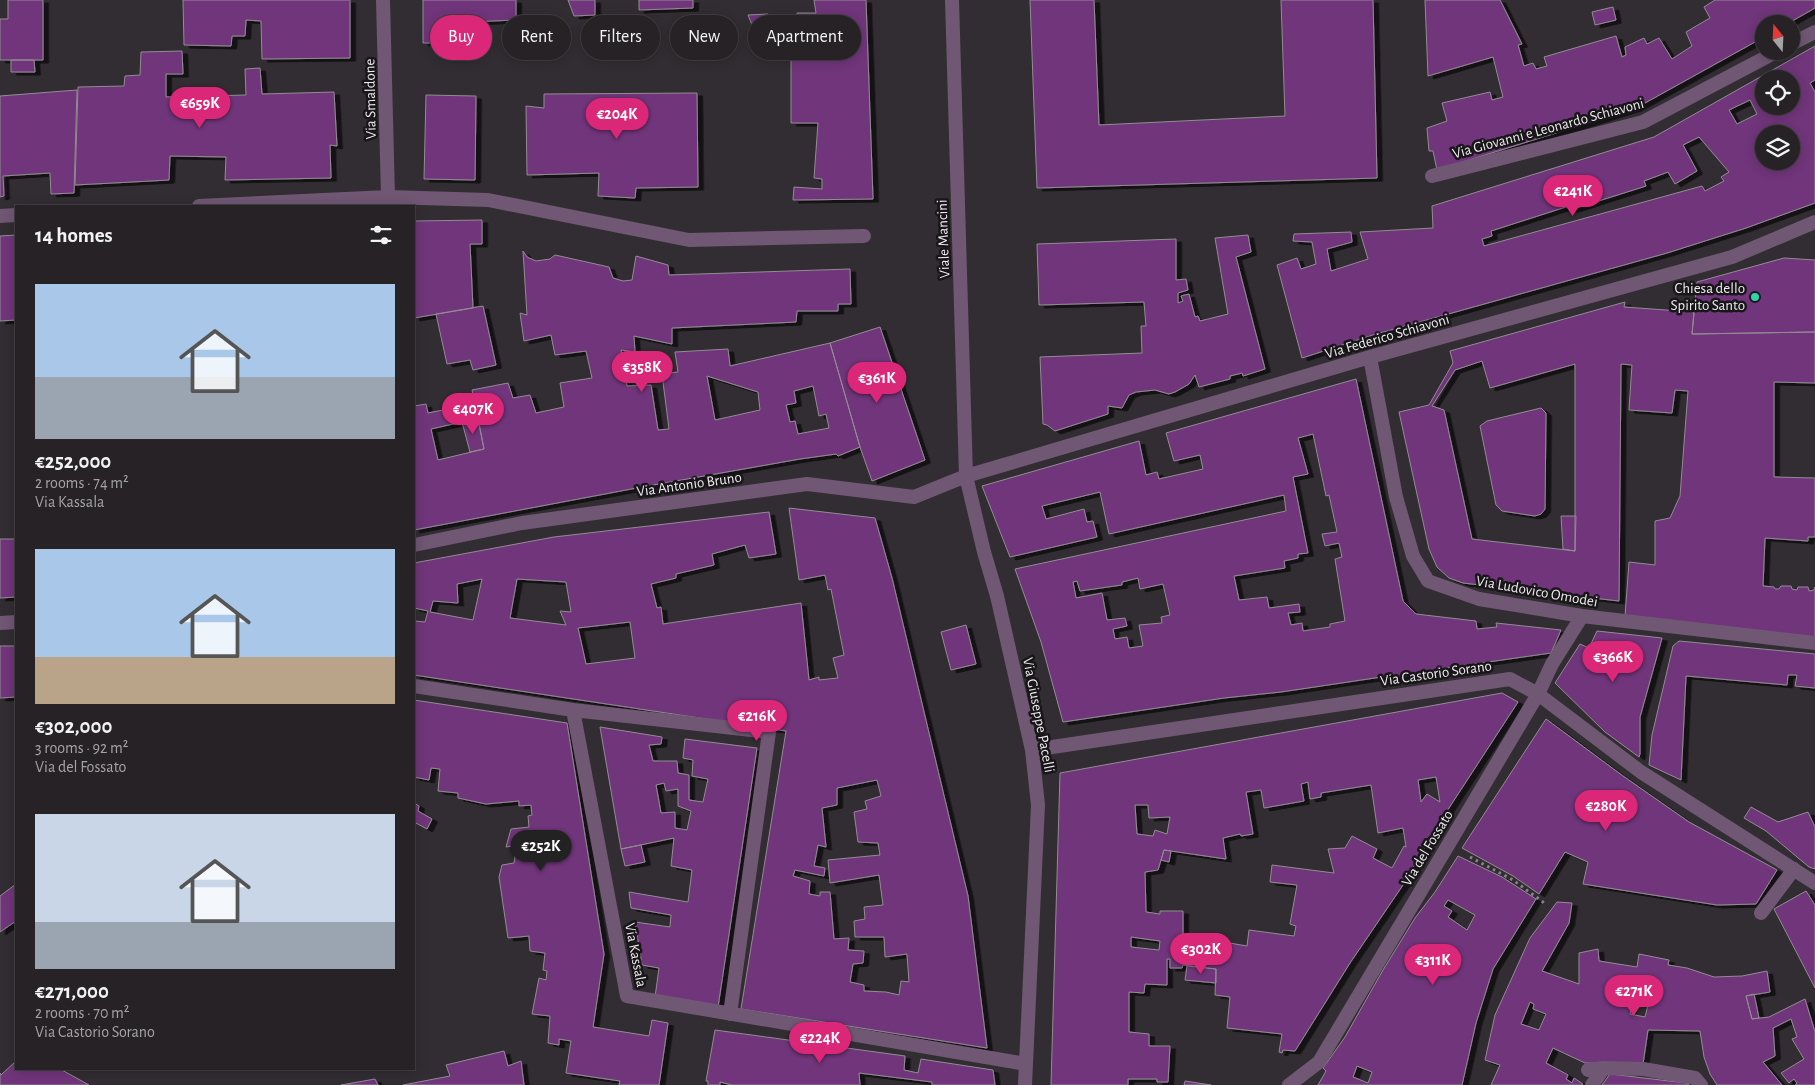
<!DOCTYPE html>
<html lang="en">
<head>
<meta charset="utf-8">
<style>
  :root { --surface:#262226; --page:#2e2a2e; --text:#f1f3f6; --muted:#a4a4a7; --line:#423f43; --accent:#db2777 }
  body { margin:0; font-family:"Alegreya Sans",sans-serif; background:var(--page); color:var(--text); height:100vh; display:flex; flex-direction:column; font-size:19px; white-space:nowrap }
  * { box-sizing:border-box; margin:0 }
  p { font-size:16px; color:var(--muted) }
  .icon { flex:none; width:28px; height:28px; fill:none; stroke:currentColor; stroke-width:2; stroke-linecap:round; stroke-linejoin:round }
  .map { position:relative; flex:1; overflow:hidden }
  .details { position:absolute; left:15px; top:205px; width:400px; height:865px; display:flex; flex-direction:column; background:var(--surface); border-radius:0px; box-shadow:0 2px 12px #0003,0 0 0 1px var(--line) }
  .details>* { flex:none }
  .hud { position:absolute; left:430px; top:15px; width:475px; height:45px; display:flex; gap:10px }
  .needle { width:32px; rotate:342deg }
  .controls { position:absolute; left:1755px; top:15px; display:grid; gap:10px }
  .controls a { display:grid; place-items:center; width:45px; height:45px; border-radius:50%; background:var(--surface); box-shadow:0 2px 12px #0003,0 0 0 1px var(--line); font-size:25px }
  .price { position:absolute; translate:-50% -42px; padding:0 11px; border-radius:18px; background:var(--accent); color:#fff; font-size:16px; line-height:32px; filter:drop-shadow(0 1px 2px #0008) }
  .price::after { content:''; position:absolute; left:50%; top:30px; width:15px; height:11px; margin-left:-8px; background:inherit; clip-path:polygon(0 0,100% 0,50% 100%) }
  .price.active { background:#222; color:#fff }
  ul { padding:0; list-style:none }
  li { display:grid; align-content:center; gap:10px; height:265px; padding:0 20px }
  li span { display:grid; place-items:center; height:155px; border-radius:0px; color:#555 }
  li>.icon { margin-inline-start:auto }
  span .icon { width:90px; height:90px; fill:#fffc; stroke-width:1 }
  li b { font-size:21px }
  h2 { display:flex; justify-content:space-between; align-items:center; height:60px; padding:0 20px; font-size:21px }
  .pill { padding:0 18px; border-radius:22px; background:var(--surface); box-shadow:0 2px 12px #0003,0 0 0 1px var(--line); font-size:18px; line-height:45px }
  .pill.active { background:var(--accent); color:#fff }
  .map>svg:first-child { display:block }
  .building { fill:#6f367a; stroke:#928c93; fill-rule:evenodd; filter:url(#shadow) }
  .lines { fill:none; stroke-linecap:round; stroke-linejoin:round }
  .path { stroke:#888388; stroke-width:3; stroke-dasharray:2.5 4; stroke-linecap:butt }
  .service { stroke:#705774; stroke-width:14 }
  .minor { stroke:#705774; stroke-width:14 }
  .poi-dot { fill:#2cd5ab; stroke:#181619; stroke-width:2 }
  .labels { text-anchor:middle; stroke-width:5; stroke-linejoin:round; paint-order:stroke }
  .street-label { font-size:15px; fill:#eeeaee; stroke:#181619 }
  .poi-label { font-size:15px; fill:#eeeaee; stroke:#181619; text-anchor:end }
</style>
</head>
<body>
<div class="map">
<svg width="1815" height="1085" viewBox="0 0 1815 1085">
  <defs>
    <filter id="shadow"><feDropShadow dx="5.5" dy="3" stdDeviation="0" flood-color="#0009"/></filter>
  </defs>
  <rect width="100%" height="100%" fill="#322d32"/>
  <path class="building" d="M8,0H43V60H0V19H8Z
    M183,0H350V58L262,59L261,21L246,20L245,36H232L231,46L184,45Z
    M423,0H516V20L469,22V43H423Z
    M568,0H595V15L574,16Z
    M639,0H693V8L639,10Z
    M814,0H866L873,199L793,200L794,187L822,189V179L814,178L818,123H791V52L817,53L816,34L798,36L797,13H816Z
    M1030,0H1094L1099,125L1285,116L1281,0H1373L1377,178L1037,188Z
    M1425,0H1500L1522,44L1518,45L1524,66L1533,63L1536,69L1547,66L1544,57L1616,36L1622,57L1626,55L1625,47L1644,38L1647,44L1659,38L1672,59L1692,46L1686,32L1710,18L1704,7L1715,0H1815V8L1787,24H1764V37L1636,108L1437,170L1433,151H1429L1427,128L1447,121L1442,103L1490,92L1492,100L1503,97L1493,57L1428,76Z
    M1613,7L1616,20L1595,25L1592,12Z
    M768,14L775,41L760,45L748,15Z
    M1815,46V80L1810,83L1815,92V203L1746,228L1667,253L1373,335L1302,358L1277,265L1297,258L1301,269L1316,264L1312,242L1293,241L1294,234L1351,232L1352,242L1327,249L1331,271L1368,259L1360,232L1433,228L1432,206L1654,137ZM1764,79H1791V106H1764ZM1750,100L1757,114L1737,124L1729,110ZM1764,134H1791V161H1764ZM1699,137L1729,172L1721,177L1724,181L1705,191L1702,186L1484,246L1482,239L1492,236L1491,231L1569,206L1570,210L1646,186L1644,181L1668,172L1675,184L1697,171L1683,145Z
    M182,51L183,74H166V97L246,95L245,69L260,68L262,94L334,92L337,146L330,145L331,178L225,180L226,157L170,156L169,180L75,185L78,87L124,86L125,76L140,75L141,52Z
    M11,60H34L35,72H11Z
    M77,90L74,193L51,194L50,173L3,176L4,196L0,197V96Z
    M697,93L698,187L636,188L635,198L598,196L599,173L527,175L526,106L544,108V94Z
    M426,95L476,96L475,180L424,179Z
    M482,220V244H470L473,308L414,318V221Z
    M16,235V320L0,321V236Z
    M1248,235L1251,252L1236,257L1265,369L1243,376L1242,373L1230,376V379L1199,387L1195,375L1189,384L1175,392L1169,394L1155,390L1136,392L1129,395L1122,408L1108,406V414L1055,431L1047,425L1043,424L1040,357L1142,353L1141,326H1146L1144,302L1039,305L1037,244L1176,239V280L1186,279L1188,290L1178,293V303L1183,301L1181,296L1189,294L1195,317L1198,316L1200,321L1228,314L1215,238Z
    M523,251L527,257L536,261L550,259L555,255L609,267L613,278L623,281L632,280L636,256L668,265L669,275L850,269L851,304H838V311H797L796,322L672,328V344L634,336L635,352L621,350L627,386L651,385L658,430L669,429L662,374L678,372L675,352L728,349L730,366L830,343L860,447L838,456L836,454L800,459L642,487L414,530V406L426,404L428,413L458,407L462,422L431,429L438,460L484,449L472,390L508,383L513,398L530,395L536,413L564,407L560,383L592,378L586,351L555,355L551,335L524,341L520,313L527,315ZM707,376L758,392L760,410L715,420ZM813,386L819,416L826,414L829,428L798,434L795,421L790,422L786,405L796,403L794,391Z
    M1784,258L1815,260V332L1692,334L1697,282Z
    M1625,302L1624,307L1694,312L1692,334L1815,332V383L1774,382V477L1815,478V537H1808V541L1765,538L1763,586L1774,587L1775,589H1779L1781,586H1791L1792,589L1797,590L1798,587H1808L1809,591L1814,590L1815,587V637L1625,616L1629,562L1655,565V521L1670,518L1680,496L1688,391L1675,390L1672,413L1629,410L1632,365L1621,364L1619,601L1463,583L1449,578L1437,567L1429,549L1399,412L1429,405L1453,363L1450,351ZM1482,361L1490,388L1575,364V551L1472,539L1444,410L1432,406L1455,370Z
    M483,306L496,365L473,370L470,360L447,364L436,314Z
    M880,327L925,460L872,481L860,447L830,343Z
    M1356,379L1403,601L1416,614L1476,621L1477,629L1497,627L1496,623L1561,630L1551,653L1425,671V673L1396,677L1395,675L1281,692L1224,698L1063,722L1041,642L1015,569L1286,511L1284,495L1109,534L1100,492L1042,506L1046,519L1084,509L1087,522L1093,521L1097,537L1010,557L982,486L1139,441L1146,475L1157,472L1159,479L1203,469L1200,455L1174,461L1166,433ZM1313,434L1326,496L1329,495L1337,532L1322,534L1325,546L1339,543L1342,557L1335,559L1345,621L1330,624V627L1303,631L1302,623L1291,625L1288,613L1300,612L1299,604L1269,608L1267,597L1239,600L1234,576L1285,568L1284,561L1298,558V554L1308,553L1293,477L1308,474L1298,438ZM1138,578L1140,589L1163,584L1170,615L1161,617L1162,623L1139,625L1143,646L1129,648L1127,637L1115,639L1113,629L1127,626L1125,618L1107,620L1102,593L1076,598L1073,582L1077,581L1080,591L1122,585V582Z
    M1541,408L1546,413L1545,509L1541,514L1535,516L1502,511L1496,505L1480,426L1487,421Z
    M478,418L484,449L470,452L462,422Z
    M789,508L875,518L892,578L968,896L987,1048L741,1009L786,731L414,675V621L425,622L428,611L414,608V563L554,537L769,512L776,554L749,558L745,545L712,554L714,565L676,574V578L651,584L657,608L661,607L663,624L801,603L809,680L819,677V680L838,678L833,658L844,655L831,589L828,590L825,575L799,580ZM482,579L473,620L430,612L433,601L458,603L457,584ZM517,579L566,582L571,612L560,611L566,625L510,618ZM630,622L635,658L586,664L578,628ZM877,780L881,796L865,801L867,809L854,812L858,842L878,843L880,855L828,860L830,883L879,875L883,905L864,907L865,919L854,921L855,937H884L885,957L907,954L909,982L901,981L899,995L886,992L864,991V985L850,982L853,964L863,963L864,951L848,950L849,938L834,939L830,892H820V896L809,894L810,881L793,876L795,870L824,876L825,868L814,866L818,845L826,847L822,808L837,805V788Z
    M1561,516H1576L1575,551L1563,549Z
    M0,539H16V597L0,598Z
    M966,625L976,664L951,670L941,632Z
    M1597,631L1662,638L1640,717V754L1639,757L1605,732L1555,683L1580,644L1589,648Z
    M1679,641L1815,654V688L1795,686L1797,675H1788L1787,685L1686,676L1681,780L1649,765L1652,735L1673,646Z
    M0,646H16V697L0,698Z
    M1502,693L1518,702L1447,811L1403,885L1350,963L1295,1051L1283,1050L1282,1053L1279,1052L1282,1034L1227,1028L1230,997L1215,995L1216,969L1183,965L1182,968H1170V959H1167V985L1145,984L1144,993L1129,992V1032L1149,1034V1046H1170L1168,1082H1157V1079H1128V1085H1051L1060,773ZM1436,777L1440,802L1427,794L1421,802L1418,780ZM1308,782L1310,799L1321,797V793L1371,785L1378,833L1403,828L1406,847L1404,846L1392,868L1373,858L1377,849L1352,836L1345,848L1328,849L1334,873L1272,865L1270,882L1297,885L1290,924L1296,926L1294,936L1249,930L1247,946L1183,935V911H1160V914L1146,912L1145,872L1158,870L1164,850L1226,859L1223,838L1240,834L1241,836L1253,834L1246,792L1261,790L1264,808L1304,801L1301,784ZM1135,805H1148L1149,818L1170,817L1167,834L1155,830L1153,836L1137,834ZM1131,937L1160,941L1159,950L1131,947Z
    M414,700L567,723L604,954L593,1027L649,1036L652,1020L668,1023L659,1085H619L620,1081L566,1073L571,1041L559,1039V1045L548,1043L550,1016L532,1014L539,978L546,980L547,971L543,970L545,953L530,951L529,936L508,938L499,877L502,865L514,863L515,856L521,853L520,845L506,847L511,829L529,827L528,816L532,815L531,805L519,806V801L486,804L458,798V793L438,791L440,769L431,768L429,780L414,777Z
    M1546,719L1623,776L1689,822L1777,870L1756,904L1717,905L1583,884L1588,862L1565,852L1539,894L1513,876L1462,848Z
    M600,727L662,737L661,744L649,745L653,761H677L678,773L689,775V800L703,802L708,779L692,776L693,760L683,758L685,739L757,748L718,1007L655,997L659,968L642,965L635,922L670,927L671,915L631,908L629,892L688,902L692,870L671,866L674,838L621,849ZM664,783L666,791L678,789V806L691,811L687,830L675,828V812L661,813L656,785Z
    M414,803L419,806L418,811L432,819L427,829L414,822Z
    M1751,807L1778,822L1808,812L1815,827V869L1809,867L1766,831L1744,818Z
    M641,845L645,862L625,866L621,849Z
    M1164,850L1171,851L1169,862L1161,860Z
    M1458,856L1502,877L1536,899L1493,969L1476,1023L1462,1085H1318L1326,1071L1323,1068L1345,1037L1383,970L1415,918L1435,892ZM1448,900L1475,915L1467,930L1448,917L1452,911L1444,906ZM1357,1066L1372,1072L1368,1083L1353,1077Z
    M16,884V921L0,932V896Z
    M1806,891L1815,905V988L1774,909Z
    M1557,902L1572,903L1569,923L1542,971L1579,984V953L1598,949L1599,961L1637,967L1639,954L1669,960L1668,965L1687,968L1714,977L1742,976L1767,971L1770,992L1746,996L1752,1019L1769,1017L1805,999L1815,1032V1085H1795L1797,1083L1794,1079L1789,1083L1781,1073L1804,1059L1792,1039L1797,1037L1791,1019L1773,1028L1775,1056L1763,1062L1782,1085H1717L1710,1074L1704,1057L1700,1031L1648,1030L1643,1064L1585,1063L1553,1048L1546,1063L1568,1075L1566,1079L1572,1083L1574,1078L1583,1084L1582,1085H1491L1500,1065L1485,1060L1495,1015L1530,938ZM1530,1002L1534,1004L1533,1009L1546,1014L1539,1030L1521,1024ZM1633,1002L1648,1005L1645,1017L1630,1014Z
    M1187,966L1216,969V983L1185,980Z
    M1754,994L1759,1018L1752,1019L1746,996Z
    M715,1030L905,1056L904,1070L918,1073L921,1059L993,1070L995,1085H932V1082L859,1073L860,1085H732L720,1082V1085H708V1081H706Z
    M504,1051L508,1066L521,1061L524,1085H403L450,1076L446,1065Z
    M16,1061V1069H60L89,1085H0V1073L1,1075Z
    M1610,1074L1686,1083L1689,1085H1602Z
    M375,1079L378,1085H341Z
    M1185,1081L1211,1085H1184Z"/>
  <g class="lines">
    <path class="path" d="M1470,857L1513,880L1547,905"/>
    <path class="service" d="M1761,913L1794,869
      M1588,1070L1604,1068L1643,1069L1695,1078L1701,1085
      M1592,1085L1604,1068"/>
    <path class="minor" d="M383,0L388,197
      M952,0L966,476L984,552L997,596L1032,750L1038,805L1025,1085
      M1791,44L1815,32
      M1432,176L1643,122L1778,51
      M199,206L388,197L488,200L689,240L864,236
      M0,216L16,215
      M1370,357L1396,497L1413,556L1428,581L1479,599L1582,616L1815,643
      M414,545L522,523L807,484L914,497L966,476L1370,357L1732,257L1815,222
      M0,623L16,622
      M414,686L573,710L627,996L1026,1064
      M573,710L769,732L730,1014
      M1032,750L1510,679L1538,694L1641,772L1815,883
      M1289,1085L1319,1062L1538,694L1552,664L1582,616"/>
  </g>
  <circle class="poi-dot" cx="1755" cy="297" r="5"/>
  <g class="labels">
    <g class="street-label">
      <text transform="translate(370 99) rotate(-91)" y="5">Via Smaldone</text>
      <text transform="translate(1548 128) rotate(-15)" y="5">Via Giovanni e Leonardo Schiavoni</text>
      <text transform="translate(943 239) rotate(-92)" y="5">Viale Mancini</text>
      <text transform="translate(1387 336) rotate(-16)" y="5">Via Federico Schiavoni</text>
      <text transform="translate(689 484) rotate(-8)" y="5">Via Antonio Bruno</text>
      <text transform="translate(1537 591) rotate(10)" y="5">Via Ludovico Omodei</text>
      <text transform="translate(1436 673) rotate(-8)" y="5">Via Castorio Sorano</text>
      <text transform="translate(1039 715) rotate(79)" y="5">Via Giuseppe Pacelli</text>
      <text transform="translate(1427 848) rotate(-59)" y="5">Via del Fossato</text>
      <text transform="translate(636 955) rotate(79)" y="5">Via Kassala</text>
    </g>
    <g class="poi-label">
      <text x="1745" y="293">Chiesa dello<tspan x="1745" dy="17">Spirito Santo</tspan></text>
    </g>
  </g>
</svg>
<div class="controls">
<a><svg class="needle" viewBox="-14 -14 28 28"><path d="M0-13l5 13h-10z" fill="#e53935"/><path d="M0 13l5-13h-10z" fill="#a4a4a7"/></svg></a>
<a><svg class="icon" aria-label="locate" viewBox="0 0 24 24"><circle cx="12" cy="12" r="6"/><path d="M12 2v4M12 18v4M2 12h4M18 12h4"/></svg></a>
<a><svg class="icon" aria-label="layers" viewBox="0 0 24 24"><path d="M12 4l9 5-9 5-9-5zM3 14l9 5 9-5"/></svg></a>
</div>
<b class="price" style="left:200px;top:129px">€659K</b>
<b class="price" style="left:617px;top:140px">€204K</b>
<b class="price" style="left:1573px;top:217px">€241K</b>
<b class="price" style="left:642px;top:393px">€358K</b>
<b class="price" style="left:877px;top:404px">€361K</b>
<b class="price" style="left:473px;top:435px">€407K</b>
<b class="price" style="left:1613px;top:683px">€366K</b>
<b class="price" style="left:757px;top:742px">€216K</b>
<b class="price" style="left:1606px;top:832px">€280K</b>
<b class="price active" style="left:541px;top:872px">€252K</b>
<b class="price" style="left:1201px;top:975px">€302K</b>
<b class="price" style="left:1433px;top:986px">€311K</b>
<b class="price" style="left:1634px;top:1017px">€271K</b>
<b class="price" style="left:820px;top:1064px">€224K</b>
<div class="hud">
<a class="pill active">Buy</a>
<a class="pill">Rent</a>
<a class="pill">Filters</a>
<a class="pill">New</a>
<a class="pill">Apartment</a>
</div>
<section class="details">
<h2>14 homes<svg class="icon" aria-label="filters" viewBox="0 0 24 24"><path d="M4 7h16M4 17h16"/><circle cx="9" cy="7" r="2"/><circle cx="15" cy="17" r="2"/></svg></h2>
<ul>
<li><span style="background:linear-gradient(#a9c7e8 60%,#9aa5b1 0)"><svg class="icon" aria-label="home" viewBox="0 0 24 24"><path d="M3 11l9-7 9 7M6 9v11h12V9"/></svg></span><div><b>€252,000</b><p>2 rooms · 74 m²</p><p>Via Kassala</p></div></li>
<li><span style="background:linear-gradient(#a9c7e8 70%,#b9a48a 0)"><svg class="icon" aria-label="home" viewBox="0 0 24 24"><path d="M3 11l9-7 9 7M6 9v11h12V9"/></svg></span><div><b>€302,000</b><p>3 rooms · 92 m²</p><p>Via del Fossato</p></div></li>
<li><span style="background:linear-gradient(#c9d6e8 70%,#9aa5b1 0)"><svg class="icon" aria-label="home" viewBox="0 0 24 24"><path d="M3 11l9-7 9 7M6 9v11h12V9"/></svg></span><div><b>€271,000</b><p>2 rooms · 70 m²</p><p>Via Castorio Sorano</p></div></li>
</ul>
</section>
</div>
</body>
</html>
